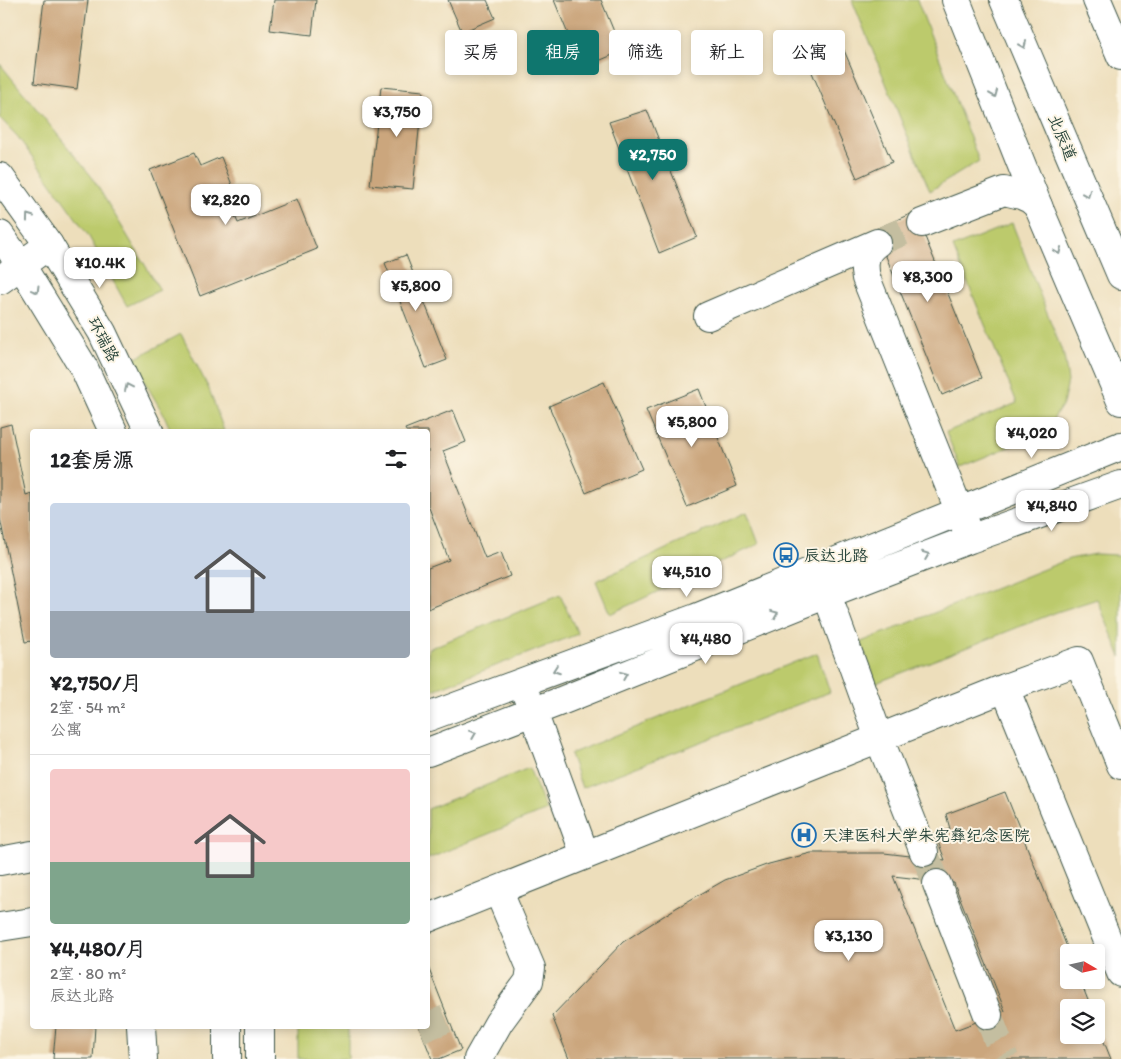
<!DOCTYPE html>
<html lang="zh">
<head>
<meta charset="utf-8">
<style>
  :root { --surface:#fff; --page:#f2f2f2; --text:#202124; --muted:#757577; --line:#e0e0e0; --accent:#0f766e }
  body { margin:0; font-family:Itim,"LXGW WenKai TC",sans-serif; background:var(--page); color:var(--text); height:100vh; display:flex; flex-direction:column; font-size:19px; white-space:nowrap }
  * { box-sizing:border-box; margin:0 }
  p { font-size:16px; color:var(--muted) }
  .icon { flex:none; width:28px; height:28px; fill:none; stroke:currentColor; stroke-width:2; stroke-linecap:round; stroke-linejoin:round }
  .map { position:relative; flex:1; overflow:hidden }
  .drawer { position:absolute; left:30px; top:429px; width:400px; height:600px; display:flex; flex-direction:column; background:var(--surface); border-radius:5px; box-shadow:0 2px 8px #0003 }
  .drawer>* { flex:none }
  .top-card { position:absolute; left:445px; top:30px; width:475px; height:45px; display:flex; gap:10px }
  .needle { width:32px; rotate:99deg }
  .controls { position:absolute; left:1060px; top:944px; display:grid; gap:10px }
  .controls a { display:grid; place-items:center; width:45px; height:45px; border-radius:5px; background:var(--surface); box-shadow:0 2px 8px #0003; font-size:25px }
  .price { position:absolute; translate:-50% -42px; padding:0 11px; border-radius:10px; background:#fff; color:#222; font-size:16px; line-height:32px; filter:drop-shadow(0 1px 2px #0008) }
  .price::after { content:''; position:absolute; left:50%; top:30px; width:15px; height:11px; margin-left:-8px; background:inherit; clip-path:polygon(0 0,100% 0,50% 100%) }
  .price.on { background:var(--accent); color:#fff }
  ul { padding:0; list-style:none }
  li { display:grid; align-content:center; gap:10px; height:265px; padding:0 20px }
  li+li { border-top:1px solid var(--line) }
  li span { display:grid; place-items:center; height:155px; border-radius:5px; color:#555 }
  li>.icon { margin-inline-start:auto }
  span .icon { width:90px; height:90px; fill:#fffc; stroke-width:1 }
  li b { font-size:21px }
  h2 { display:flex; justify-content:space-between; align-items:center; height:60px; padding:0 20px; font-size:21px }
  .tag { padding:0 18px; border-radius:5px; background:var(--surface); box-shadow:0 2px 8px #0003; font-size:18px; line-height:45px }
  .tag.on { background:var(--accent); color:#fff }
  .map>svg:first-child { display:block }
  .green { fill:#bcca6c; stroke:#6e8450 }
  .building { fill:#cba67d; fill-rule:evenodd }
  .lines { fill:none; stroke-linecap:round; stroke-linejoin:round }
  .minor-tunnel { stroke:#c4bea0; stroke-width:28; stroke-dasharray:28 14; stroke-linecap:butt }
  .minor-casing { stroke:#3e5548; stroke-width:30 }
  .major-casing { stroke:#3e5548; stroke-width:30 }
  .minor { stroke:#fff; stroke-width:28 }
  .major { stroke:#fff; stroke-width:28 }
  .oneway { stroke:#8f9e9a }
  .labels { text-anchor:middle; stroke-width:4; stroke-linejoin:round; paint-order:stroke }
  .street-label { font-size:16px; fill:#1f3d34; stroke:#fcf5e5 }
  .poi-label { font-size:16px; fill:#1f3d34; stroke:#fcf5e5; text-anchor:start }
</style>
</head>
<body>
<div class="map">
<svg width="1121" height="1059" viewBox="0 0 1121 1059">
  <rect width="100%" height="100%" fill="#fcf5e5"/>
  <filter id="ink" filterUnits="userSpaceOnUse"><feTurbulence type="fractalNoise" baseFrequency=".02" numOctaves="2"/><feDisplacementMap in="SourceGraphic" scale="10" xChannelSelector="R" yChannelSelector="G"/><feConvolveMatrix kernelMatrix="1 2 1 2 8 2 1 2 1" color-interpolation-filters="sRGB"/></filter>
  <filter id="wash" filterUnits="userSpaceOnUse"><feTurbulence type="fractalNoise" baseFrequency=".0096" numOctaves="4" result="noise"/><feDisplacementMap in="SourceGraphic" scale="20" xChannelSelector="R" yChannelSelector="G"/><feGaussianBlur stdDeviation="1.12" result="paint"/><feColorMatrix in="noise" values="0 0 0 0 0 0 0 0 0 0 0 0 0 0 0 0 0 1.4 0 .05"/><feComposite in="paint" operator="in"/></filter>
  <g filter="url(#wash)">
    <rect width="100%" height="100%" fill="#eddebb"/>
    <path class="green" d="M852,0H917L979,161L930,191Z
      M0,64L92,177L160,290L127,306L88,235L18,137L0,118Z
      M1012,223L1064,356L1068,381L1063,404L1048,427L1031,438L960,467L946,432L1017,403L953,247Z
      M181,334L209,389L224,431H171L164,415L132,360Z
      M747,512L759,544L610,614L596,581Z
      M1095,554L1118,555L1121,557V657L1097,599L1057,612L876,683L861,642L1069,559Z
      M560,595L578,634L428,692V649Z
      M817,653L830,692L582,788L570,754Z
      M529,768L546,810L428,859V809Z
      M298,1026H348V1059H298Z"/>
    <g id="blocks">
      <path class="building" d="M44,0H88L77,89L34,83Z
        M274,0H316L312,35L270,30Z
        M448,0H487L495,18L462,32Z
        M554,0H601L622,51L582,68Z
        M840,41L892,162L857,178L805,56Z
        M381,87L423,91L413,189L370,185Z
        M647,110L697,237L659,253L609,122Z
        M194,153L200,166L221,157L232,185L225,192L238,223L297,199L317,249L200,296L150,170Z
        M915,212L982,378L942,395L875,229Z
        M406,255L447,360L426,368L385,263Z
        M604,382L642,469L586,493L549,406Z
        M699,389L737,486L687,507L646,410Z
        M453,410L466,442L443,451L485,558L501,552L510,576L428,609V568L449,560L428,505V431H406L405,429Z
        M11,424L26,495L32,493V641L25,642L0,518V427Z
        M1005,792L1069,952V980H1080L1091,1008H1069V1035H1096V1022L1111,1059H569L552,1016L623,942L676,908L725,880L769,864L811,853H884L945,860L935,834L950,829L946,814ZM893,876L954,883L1005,1011L955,1030Z
        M428,967L461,1050L439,1059H432L419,1026H428Z
        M56,1026H95L93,1059H53Z"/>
    </g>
  </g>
  <g filter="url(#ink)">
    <use href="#blocks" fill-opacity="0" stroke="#3e5548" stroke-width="1"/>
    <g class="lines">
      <path class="minor-tunnel" d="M877,243L922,223
        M924,852L937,884
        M428,1011L440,1042
        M988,1015L1005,1059"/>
      <g class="minor-casing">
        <path id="minor" d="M922,223L1004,191L1021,195L1030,199L1038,206
          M877,243C864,252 863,263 866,278L967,530
          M0,280L49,245
          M708,316L877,243
          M821,578L879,738L924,852
          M1005,688L1121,973
          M526,693L585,855
          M428,717L696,618L1121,446
          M428,752L561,701L827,594L970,539L1121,485
          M0,861L32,855
          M937,884L988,1015
          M428,918L1005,688L1079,661L1121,765
          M0,927L32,922
          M141,1026L143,1059
          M478,1059L499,1022L529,981L531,968L498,890"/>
      </g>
      <g class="major-casing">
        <path id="major" d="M956,0L1038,206L1121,401
          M1004,0L1121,275
          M1097,0L1121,56
          M0,177L49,245L102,332L149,431
          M0,235L21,265L84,368L113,431
          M227,1026V1059
          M260,1026V1059"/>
      </g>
      <use href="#minor" class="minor"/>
      <use href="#major" class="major"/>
    </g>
    <defs><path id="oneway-chevron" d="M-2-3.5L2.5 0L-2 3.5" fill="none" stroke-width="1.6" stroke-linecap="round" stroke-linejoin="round" transform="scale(1.25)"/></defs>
    <g class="oneway">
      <use href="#oneway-chevron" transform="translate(1023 45) rotate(67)"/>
      <use href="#oneway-chevron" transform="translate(994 94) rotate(68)"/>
      <use href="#oneway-chevron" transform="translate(1087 194) rotate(67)"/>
      <use href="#oneway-chevron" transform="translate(29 217) rotate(-126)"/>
      <use href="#oneway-chevron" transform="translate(1058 251) rotate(67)"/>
      <use href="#oneway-chevron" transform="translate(36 290) rotate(59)"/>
      <use href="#oneway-chevron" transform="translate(128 387) rotate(-115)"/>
      <use href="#oneway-chevron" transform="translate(926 555) rotate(-21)"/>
      <use href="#oneway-chevron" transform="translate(775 614) rotate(-22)"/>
      <use href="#oneway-chevron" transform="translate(556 670) rotate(160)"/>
      <use href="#oneway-chevron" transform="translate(624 675) rotate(-22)"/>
      <use href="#oneway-chevron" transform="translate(473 734) rotate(-22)"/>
    </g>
  </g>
  <defs>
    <g id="bus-ring" transform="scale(1.25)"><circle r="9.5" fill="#fcf5e5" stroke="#1f6fb2" stroke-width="1.5"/><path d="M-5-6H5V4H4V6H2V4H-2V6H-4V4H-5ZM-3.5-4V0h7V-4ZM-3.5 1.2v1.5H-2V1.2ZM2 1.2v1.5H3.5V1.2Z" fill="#1f6fb2"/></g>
    <g id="hospital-ring" transform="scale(1.25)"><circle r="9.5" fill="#fcf5e5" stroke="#1f6fb2" stroke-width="1.5"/><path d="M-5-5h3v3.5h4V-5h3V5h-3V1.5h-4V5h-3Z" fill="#1f6fb2"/></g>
  </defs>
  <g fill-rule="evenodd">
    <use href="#bus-ring" x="786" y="555"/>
    <use href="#hospital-ring" x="804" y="835"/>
  </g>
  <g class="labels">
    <g class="street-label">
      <text transform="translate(1063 137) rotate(67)" y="6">北辰道</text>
      <text transform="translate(104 339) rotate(62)" y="6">环瑞路</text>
    </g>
    <g class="poi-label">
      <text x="804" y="561">辰达北路</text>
      <text x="822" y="841">天津医科大学朱宪彝纪念医院</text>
    </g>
  </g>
</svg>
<div class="controls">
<a><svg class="needle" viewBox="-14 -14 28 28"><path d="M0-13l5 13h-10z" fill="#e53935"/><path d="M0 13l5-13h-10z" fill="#757577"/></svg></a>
<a><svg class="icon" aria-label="layers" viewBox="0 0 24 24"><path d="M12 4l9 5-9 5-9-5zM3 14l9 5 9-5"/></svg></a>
</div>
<b class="price" style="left:397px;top:138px">¥3,750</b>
<b class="price on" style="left:653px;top:181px">¥2,750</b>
<b class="price" style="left:226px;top:226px">¥2,820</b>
<b class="price" style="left:100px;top:289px">¥10.4K</b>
<b class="price" style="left:928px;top:303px">¥8,300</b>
<b class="price" style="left:416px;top:312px">¥5,800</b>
<b class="price" style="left:692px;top:448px">¥5,800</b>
<b class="price" style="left:1032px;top:459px">¥4,020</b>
<b class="price" style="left:1052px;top:532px">¥4,840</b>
<b class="price" style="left:687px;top:598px">¥4,510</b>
<b class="price" style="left:706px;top:665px">¥4,480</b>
<b class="price" style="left:849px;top:962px">¥3,130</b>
<div class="top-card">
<a class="tag">买房</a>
<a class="tag on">租房</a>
<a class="tag">筛选</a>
<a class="tag">新上</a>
<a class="tag">公寓</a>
</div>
<section class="drawer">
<h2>12套房源<svg class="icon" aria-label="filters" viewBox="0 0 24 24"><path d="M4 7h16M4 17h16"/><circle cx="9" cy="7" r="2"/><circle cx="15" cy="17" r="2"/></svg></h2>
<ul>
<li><span style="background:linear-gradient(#c9d6e8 70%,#9aa5b1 0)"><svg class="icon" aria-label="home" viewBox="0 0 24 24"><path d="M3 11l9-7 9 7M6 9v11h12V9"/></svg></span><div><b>¥2,750/月</b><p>2室 · 54 m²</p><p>公寓</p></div></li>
<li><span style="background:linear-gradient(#f6c9c9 60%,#7fa58c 0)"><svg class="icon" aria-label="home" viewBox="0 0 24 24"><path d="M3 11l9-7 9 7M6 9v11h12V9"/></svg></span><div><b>¥4,480/月</b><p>2室 · 80 m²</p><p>辰达北路</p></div></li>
</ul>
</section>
</div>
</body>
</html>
